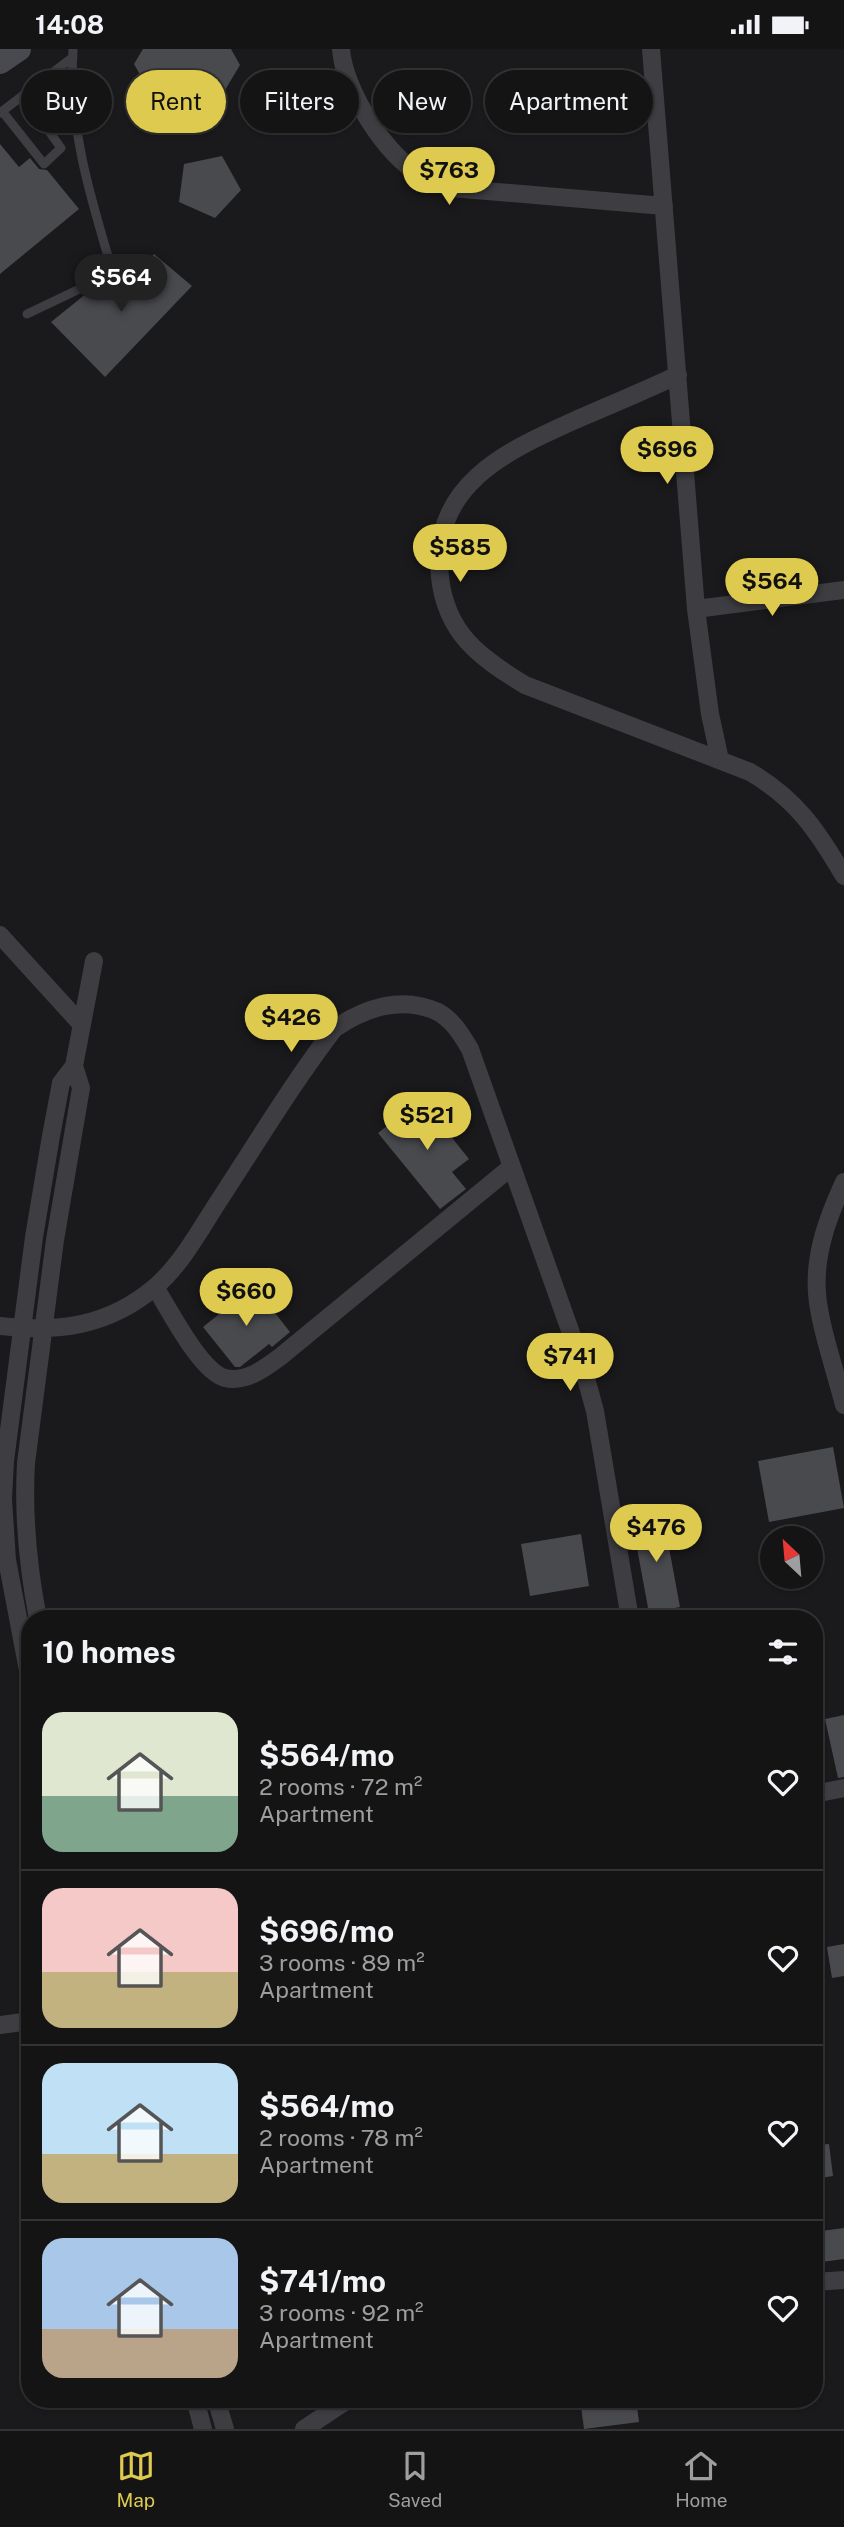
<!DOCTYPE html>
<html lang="en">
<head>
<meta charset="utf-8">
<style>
  :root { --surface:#141415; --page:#212122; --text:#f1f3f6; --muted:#9d9ea0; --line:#333334; --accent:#deca4f }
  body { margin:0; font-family:"Public Sans",sans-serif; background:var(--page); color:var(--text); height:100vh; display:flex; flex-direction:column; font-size:26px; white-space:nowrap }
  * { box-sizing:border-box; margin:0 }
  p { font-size:23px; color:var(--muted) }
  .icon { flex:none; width:38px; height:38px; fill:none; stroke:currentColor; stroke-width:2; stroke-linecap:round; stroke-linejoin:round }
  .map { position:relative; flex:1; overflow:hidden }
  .drawer { position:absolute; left:21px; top:1561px; width:802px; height:798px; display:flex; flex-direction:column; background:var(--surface); border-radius:28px; box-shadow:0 2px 5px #0004,0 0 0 2px var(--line) }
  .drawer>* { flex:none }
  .guide { position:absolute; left:21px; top:21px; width:803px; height:63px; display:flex; gap:14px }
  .needle { width:46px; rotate:334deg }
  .tools { position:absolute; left:760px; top:1477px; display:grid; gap:14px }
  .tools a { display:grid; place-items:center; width:63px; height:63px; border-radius:50%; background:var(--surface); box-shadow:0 2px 5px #0004,0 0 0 2px var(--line); font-size:35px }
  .price { position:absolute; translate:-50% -60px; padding:0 16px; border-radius:24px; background:var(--accent); color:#111; font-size:23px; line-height:46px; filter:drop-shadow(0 2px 4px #0008) }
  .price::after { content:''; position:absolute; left:50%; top:42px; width:21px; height:16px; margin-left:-10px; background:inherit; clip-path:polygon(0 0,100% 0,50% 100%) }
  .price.current { background:#222; color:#fff }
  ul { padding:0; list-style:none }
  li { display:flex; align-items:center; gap:21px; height:175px; padding:0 21px }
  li+li { border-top:2px solid var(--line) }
  li span { display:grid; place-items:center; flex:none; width:196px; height:140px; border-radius:21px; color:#555 }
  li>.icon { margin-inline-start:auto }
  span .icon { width:84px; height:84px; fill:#fffc; stroke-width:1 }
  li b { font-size:30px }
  h2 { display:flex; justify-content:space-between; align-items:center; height:84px; padding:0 21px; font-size:30px }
  .pill { padding:0 24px; border-radius:32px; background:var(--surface); box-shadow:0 2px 5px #0004,0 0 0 2px var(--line); font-size:24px; line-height:63px }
  .pill.current { background:var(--accent); color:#111 }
  .status { display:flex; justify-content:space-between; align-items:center; height:49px; padding:0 35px; background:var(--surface); direction:ltr }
  .status svg { height:19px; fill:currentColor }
  .tabs { display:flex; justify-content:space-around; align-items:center; height:98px; border-top:2px solid var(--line); background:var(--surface); font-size:19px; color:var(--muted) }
  .tabs a { display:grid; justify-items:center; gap:4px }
  .tabs .current { color:var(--accent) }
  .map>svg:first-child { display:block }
  .building { fill:#494a4e }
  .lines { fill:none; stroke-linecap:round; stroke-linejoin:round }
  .lane { stroke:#3d3d42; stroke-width:9 }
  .street { stroke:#3d3d42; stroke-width:18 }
  .secondary { stroke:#494a50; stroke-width:24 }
</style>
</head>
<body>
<div class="status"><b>14:08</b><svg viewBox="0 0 49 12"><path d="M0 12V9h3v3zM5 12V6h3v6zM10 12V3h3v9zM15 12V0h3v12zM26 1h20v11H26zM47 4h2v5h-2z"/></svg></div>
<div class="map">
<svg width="844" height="2380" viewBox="0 0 844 2380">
  <rect width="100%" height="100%" fill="#1a1a1c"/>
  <path class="building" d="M143,0H231L240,16L213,61H160L134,15Z
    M0,95L19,118L30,109L39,120L47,121L79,160L0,225Z
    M222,107L241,141L215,169L179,153L184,115Z
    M154,205L192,237L105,328L51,273L87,244L105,236L115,246Z
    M421,1050L469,1110L452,1123L466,1140L440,1160L378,1084Z
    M254,1237L290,1283L272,1298L269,1295L240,1318H235L203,1278Z
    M833,1398L844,1459L769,1473L758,1412Z
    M663,1466L680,1558L649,1564L632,1472Z
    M581,1485L589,1537L530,1547L521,1495Z
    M844,1666V1728L838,1729L825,1670Z
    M844,1895V1927L832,1929L827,1898Z
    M829,2095L833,2127L814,2130V2096Z
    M844,2179V2210L814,2214V2183Z
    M580,2350H636L639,2373L584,2380Z"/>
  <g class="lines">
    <path class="lane" d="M2,62L44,115L61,99L23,46
      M0,64L73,8
      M27,265L113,224C91,150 68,78 73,0"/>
    <path class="street" d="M341,0C344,41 385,106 421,126C430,131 441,135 451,139L664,157
      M651,0L696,560L710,665L720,711
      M678,326C646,341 613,355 580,369C509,401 430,434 440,528C446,584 479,608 525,636L750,723C796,750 817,781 844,827
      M696,560L844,541
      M0,886L82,976
      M844,1133C828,1168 814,1205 817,1244C819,1275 836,1324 844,1356
      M155,1238C169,1260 200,1322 225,1329C246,1334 265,1319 280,1308L510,1119
      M0,1277C58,1284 109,1277 155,1238C181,1216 200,1181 218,1153C256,1095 292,1035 334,980C364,959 402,946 438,963C453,971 462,987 470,1000L582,1315L595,1362L630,1570
      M38,1570C28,1518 23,1466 26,1414L55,1191L81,1039L74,1017
      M30,1632L7,1511L3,1450L5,1412L34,1188L51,1087L61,1034L74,1017L94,912
      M814,1745L844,1739
      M0,1976L30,1972
      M814,2233L844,2231
      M195,2350L203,2380
      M216,2350L225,2380
      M304,2380L349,2350"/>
    <path class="secondary" d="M0,13L19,0"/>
  </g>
</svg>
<div class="tools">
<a><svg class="needle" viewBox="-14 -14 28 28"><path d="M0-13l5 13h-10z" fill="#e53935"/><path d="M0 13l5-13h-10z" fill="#9d9ea0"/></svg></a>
</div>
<b class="price" style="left:449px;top:158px">$763</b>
<b class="price current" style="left:121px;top:265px">$564</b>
<b class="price" style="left:667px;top:437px">$696</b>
<b class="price" style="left:460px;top:535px">$585</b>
<b class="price" style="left:772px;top:569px">$564</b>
<b class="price" style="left:291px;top:1005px">$426</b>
<b class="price" style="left:427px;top:1103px">$521</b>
<b class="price" style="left:246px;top:1279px">$660</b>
<b class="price" style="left:570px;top:1344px">$741</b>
<b class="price" style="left:656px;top:1515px">$476</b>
<div class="guide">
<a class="pill">Buy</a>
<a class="pill current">Rent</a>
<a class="pill">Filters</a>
<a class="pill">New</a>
<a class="pill">Apartment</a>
</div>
<section class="drawer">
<h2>10 homes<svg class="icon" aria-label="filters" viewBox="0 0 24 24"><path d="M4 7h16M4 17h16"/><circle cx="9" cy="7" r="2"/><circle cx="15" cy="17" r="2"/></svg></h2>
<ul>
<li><span style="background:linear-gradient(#dfe7d0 60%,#7fa58c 0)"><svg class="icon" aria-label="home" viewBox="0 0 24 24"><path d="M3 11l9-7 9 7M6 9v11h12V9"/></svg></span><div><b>$564/mo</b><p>2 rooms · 72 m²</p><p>Apartment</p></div><svg class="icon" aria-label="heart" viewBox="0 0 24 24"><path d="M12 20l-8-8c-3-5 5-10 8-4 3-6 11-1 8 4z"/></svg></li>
<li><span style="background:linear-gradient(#f6c9c9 60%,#c2b280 0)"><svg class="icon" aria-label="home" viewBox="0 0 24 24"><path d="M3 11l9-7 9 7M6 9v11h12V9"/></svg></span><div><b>$696/mo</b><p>3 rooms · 89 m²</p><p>Apartment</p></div><svg class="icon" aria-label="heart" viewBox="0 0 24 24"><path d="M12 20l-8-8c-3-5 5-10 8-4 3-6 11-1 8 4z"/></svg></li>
<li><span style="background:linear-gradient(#bfe0f5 65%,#c2b280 0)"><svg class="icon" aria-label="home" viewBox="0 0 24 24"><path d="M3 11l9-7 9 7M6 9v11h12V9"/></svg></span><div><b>$564/mo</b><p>2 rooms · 78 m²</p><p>Apartment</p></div><svg class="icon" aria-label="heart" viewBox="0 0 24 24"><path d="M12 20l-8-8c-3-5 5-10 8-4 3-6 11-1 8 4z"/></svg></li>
<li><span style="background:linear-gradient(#a9c7e8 65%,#b9a48a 0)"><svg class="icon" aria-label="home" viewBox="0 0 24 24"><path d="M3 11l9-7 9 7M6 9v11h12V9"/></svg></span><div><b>$741/mo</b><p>3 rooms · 92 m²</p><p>Apartment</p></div><svg class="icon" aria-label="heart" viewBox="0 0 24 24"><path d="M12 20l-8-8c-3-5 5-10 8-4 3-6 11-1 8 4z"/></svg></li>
</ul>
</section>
</div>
<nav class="tabs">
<a class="current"><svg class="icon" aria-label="map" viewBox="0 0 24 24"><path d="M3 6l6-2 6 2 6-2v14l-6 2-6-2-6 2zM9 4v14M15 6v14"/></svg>Map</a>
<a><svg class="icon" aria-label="saved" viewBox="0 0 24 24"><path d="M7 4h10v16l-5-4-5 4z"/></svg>Saved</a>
<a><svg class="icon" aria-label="home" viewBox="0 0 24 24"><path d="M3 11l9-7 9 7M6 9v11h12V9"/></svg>Home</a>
</nav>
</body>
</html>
